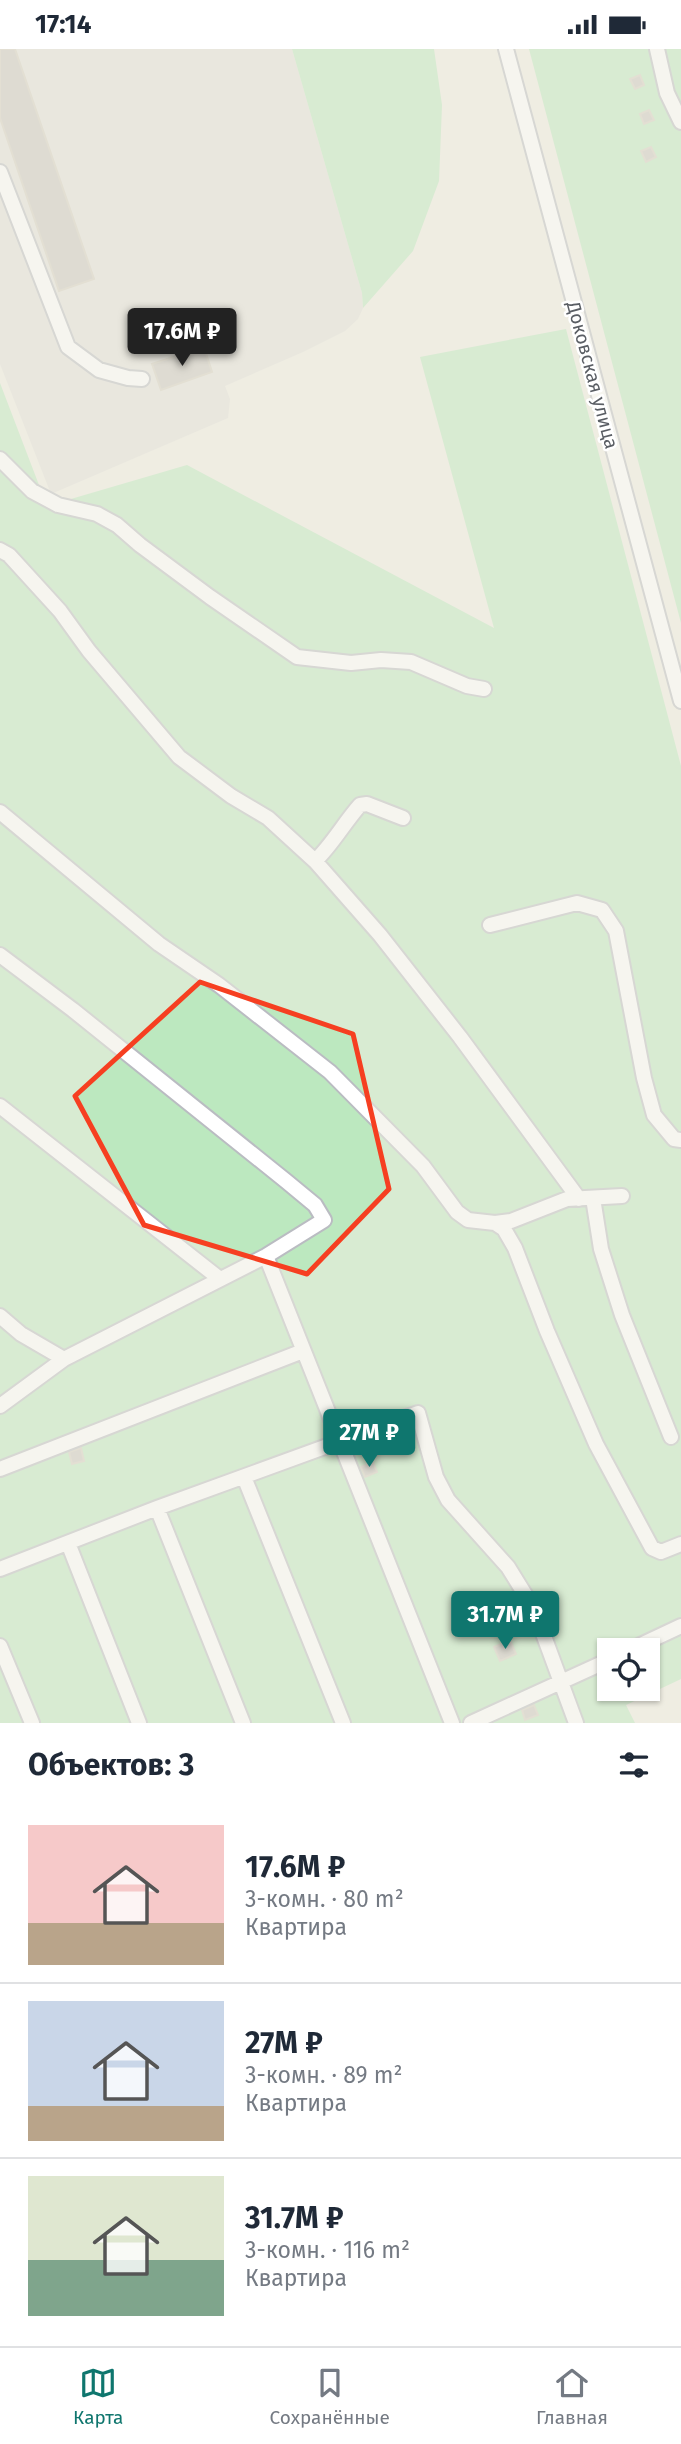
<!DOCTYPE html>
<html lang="ru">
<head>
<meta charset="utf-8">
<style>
  :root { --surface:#fff; --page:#f6f6f7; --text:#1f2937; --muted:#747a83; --line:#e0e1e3; --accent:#0f766e }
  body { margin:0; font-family:"Fira Sans",sans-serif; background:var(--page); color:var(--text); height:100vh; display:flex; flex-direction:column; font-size:26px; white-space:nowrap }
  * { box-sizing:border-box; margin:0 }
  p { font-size:23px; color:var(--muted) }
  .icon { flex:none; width:38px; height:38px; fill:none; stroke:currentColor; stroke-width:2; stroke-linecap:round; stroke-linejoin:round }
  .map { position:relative; height:1674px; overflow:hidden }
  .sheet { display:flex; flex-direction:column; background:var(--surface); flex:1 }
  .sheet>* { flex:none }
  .buttons { position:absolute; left:597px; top:1589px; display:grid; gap:14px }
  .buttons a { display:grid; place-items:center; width:63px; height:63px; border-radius:0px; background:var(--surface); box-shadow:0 2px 5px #0004; font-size:35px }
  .price { position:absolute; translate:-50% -60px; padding:0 16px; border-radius:7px; background:var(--accent); color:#fff; font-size:23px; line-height:46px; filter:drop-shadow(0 2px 4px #0008) }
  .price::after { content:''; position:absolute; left:50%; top:42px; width:21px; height:16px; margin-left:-10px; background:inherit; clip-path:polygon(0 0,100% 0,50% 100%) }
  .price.on { background:#222; color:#fff }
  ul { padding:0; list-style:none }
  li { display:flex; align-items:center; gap:21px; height:175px; padding:0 28px }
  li+li { border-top:2px solid var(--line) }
  li span { display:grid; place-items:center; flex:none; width:196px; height:140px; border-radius:0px; color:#555 }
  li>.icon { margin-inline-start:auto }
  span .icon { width:84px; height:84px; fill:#fffc; stroke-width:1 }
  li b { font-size:30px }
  h2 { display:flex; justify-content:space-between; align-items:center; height:84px; padding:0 28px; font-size:30px }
  .status { display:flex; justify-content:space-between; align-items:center; height:49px; padding:0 35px; background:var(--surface); direction:ltr }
  .status svg { height:19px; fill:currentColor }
  .tab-bar { display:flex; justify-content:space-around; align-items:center; height:98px; border-top:2px solid var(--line); background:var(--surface); font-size:19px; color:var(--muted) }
  .tab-bar a { display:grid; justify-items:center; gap:4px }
  .tab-bar .on { color:var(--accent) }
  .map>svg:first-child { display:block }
  .industrial { fill:#e2e0da }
  .green { fill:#bce8bf; fill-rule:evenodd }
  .building { fill:#cac6bf; stroke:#d4cfc0; stroke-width:2 }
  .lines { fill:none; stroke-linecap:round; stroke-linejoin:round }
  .minor-casing { stroke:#babcc2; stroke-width:18 }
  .minor { stroke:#fff; stroke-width:14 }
  .marked { fill:none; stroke:#f63f21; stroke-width:5; stroke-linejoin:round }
  .labels { text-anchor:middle; stroke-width:5; stroke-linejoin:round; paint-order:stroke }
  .street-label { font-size:19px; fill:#5a5e64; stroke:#fff }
</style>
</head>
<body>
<div class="status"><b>17:14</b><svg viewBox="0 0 49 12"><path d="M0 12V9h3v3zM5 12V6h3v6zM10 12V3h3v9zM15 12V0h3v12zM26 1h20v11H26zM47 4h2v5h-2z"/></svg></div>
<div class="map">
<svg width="681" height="1674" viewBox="0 0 681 1674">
  <rect width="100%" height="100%" fill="#efede2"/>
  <path class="industrial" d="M0,0H292L362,244L363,259L358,270L345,282L303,303L225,337L230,350L228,369L51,445L0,315Z"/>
  <path class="green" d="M292,0H434L442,56L439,132L413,202L363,259L362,244Z
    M529,0H681V574Z
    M566,280L681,717V1630L626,1656L635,1674H0V334L47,457L187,416L494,579L420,308ZM609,1601H648V1640H609Z"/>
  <path class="building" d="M0,0H15L94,230L59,242L0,69Z
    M640,26L644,36L635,40L630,30Z
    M649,61L654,71L644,75L640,65Z
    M651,98L656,108L646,113L641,102Z
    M204,298L212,323L161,341L152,315Z
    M81,1399L84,1412L72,1415L69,1403Z
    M373,1413L377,1423L365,1428L361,1418Z
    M510,1591L516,1605L500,1612L494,1598Z
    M534,1656L538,1666L525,1671L522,1661Z"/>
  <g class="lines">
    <g class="minor-casing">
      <path id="minor" d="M506,0L681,652
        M657,0L667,44L681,73
        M0,123L68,298L99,321L128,329L142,330
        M0,410L32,442L58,456L97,465L117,476L140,496L210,548L297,608L351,614L381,611L411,613L467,637L484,640
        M0,501L9,506L60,562L89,602L179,708L231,747L268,769L315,812L380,886L460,988L579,1150
        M0,763L159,895L219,936L330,1023L423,1117L457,1163L468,1171L495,1174L504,1180L515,1199L547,1282L596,1395L652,1499L661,1503L681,1495
        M315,812C332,796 344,774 360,756L367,755L403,769
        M490,876L577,854L602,861L616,882L644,1029L654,1066L674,1090L681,1091
        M0,906L73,961L286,1132L315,1156L324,1171L266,1207L64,1310L0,1357
        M0,1057L220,1230
        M593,1149L601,1200L622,1266L671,1388
        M495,1174L511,1172L567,1150L622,1147
        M266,1207L452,1674
        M0,1267L21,1285L64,1310
        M0,1420L303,1302
        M244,1428L343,1674
        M157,1459L243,1674
        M68,1494L139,1674
        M0,1520L157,1459L418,1364L436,1428L448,1451L508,1518L534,1560L576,1674
        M0,1597L32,1674
        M630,1601L681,1577
        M471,1674L609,1611"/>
    </g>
    <use href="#minor" class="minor"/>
  </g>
  <path d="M0 0H681V1674H0ZM200,933L353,985L389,1140L307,1225L144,1176L75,1047Z" fill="#efede2" fill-opacity=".55" fill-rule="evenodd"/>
  <path class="marked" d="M200,933L353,985L389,1140L307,1225L144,1176L75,1047Z"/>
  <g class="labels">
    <g class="street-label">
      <text transform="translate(593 326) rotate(75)" y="7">Доковская улица</text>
    </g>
  </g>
</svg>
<div class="buttons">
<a><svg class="icon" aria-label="locate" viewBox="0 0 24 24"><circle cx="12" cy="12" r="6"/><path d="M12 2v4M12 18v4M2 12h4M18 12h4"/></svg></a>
</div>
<b class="price on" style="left:182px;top:319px">17.6M ₽</b>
<b class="price" style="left:369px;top:1420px">27M ₽</b>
<b class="price" style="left:505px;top:1602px">31.7M ₽</b>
</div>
<section class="sheet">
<h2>Объектов: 3<svg class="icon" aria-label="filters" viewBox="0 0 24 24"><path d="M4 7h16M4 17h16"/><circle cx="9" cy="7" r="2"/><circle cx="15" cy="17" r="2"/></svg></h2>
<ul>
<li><span style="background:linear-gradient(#f6c9c9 70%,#b9a48a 0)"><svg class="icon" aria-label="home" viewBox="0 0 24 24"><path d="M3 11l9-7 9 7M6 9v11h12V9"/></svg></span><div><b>17.6M ₽</b><p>3-комн. · 80 m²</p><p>Квартира</p></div></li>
<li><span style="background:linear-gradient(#c9d6e8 75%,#b9a48a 0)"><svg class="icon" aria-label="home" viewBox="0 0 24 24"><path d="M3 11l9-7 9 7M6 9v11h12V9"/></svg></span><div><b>27M ₽</b><p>3-комн. · 89 m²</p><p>Квартира</p></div></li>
<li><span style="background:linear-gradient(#dfe7d0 60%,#7fa58c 0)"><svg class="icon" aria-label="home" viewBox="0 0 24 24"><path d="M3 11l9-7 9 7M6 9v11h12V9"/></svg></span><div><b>31.7M ₽</b><p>3-комн. · 116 m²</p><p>Квартира</p></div></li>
</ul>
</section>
<nav class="tab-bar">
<a class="on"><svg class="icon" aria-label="map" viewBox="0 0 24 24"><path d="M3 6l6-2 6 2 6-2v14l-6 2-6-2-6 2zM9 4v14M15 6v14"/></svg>Карта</a>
<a><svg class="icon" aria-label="saved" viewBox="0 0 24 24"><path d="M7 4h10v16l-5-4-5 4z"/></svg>Сохранённые</a>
<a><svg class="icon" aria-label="home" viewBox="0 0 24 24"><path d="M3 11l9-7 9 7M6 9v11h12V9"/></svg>Главная</a>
</nav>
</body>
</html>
